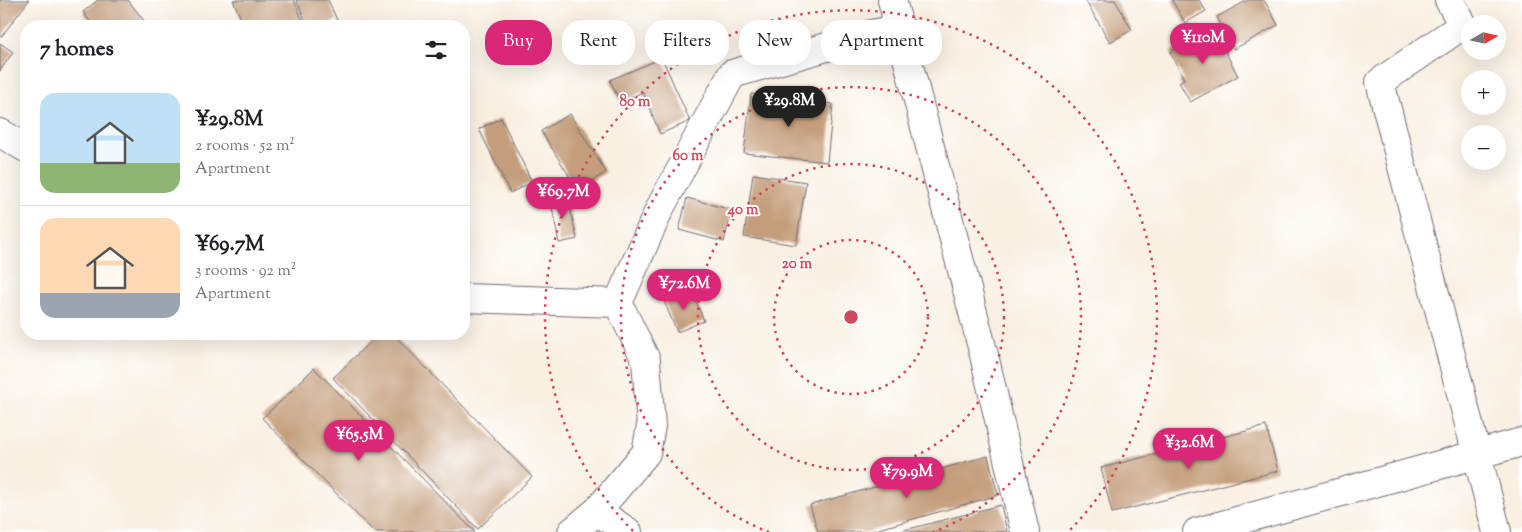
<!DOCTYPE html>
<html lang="en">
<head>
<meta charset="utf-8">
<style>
  :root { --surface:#fff; --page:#f6f6f6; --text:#202124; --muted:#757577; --line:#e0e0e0; --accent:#db2777 }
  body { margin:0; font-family:"Sorts Mill Goudy",serif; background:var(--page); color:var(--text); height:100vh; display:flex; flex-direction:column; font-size:19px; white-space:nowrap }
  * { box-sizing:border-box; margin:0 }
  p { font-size:16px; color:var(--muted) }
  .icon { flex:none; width:28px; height:28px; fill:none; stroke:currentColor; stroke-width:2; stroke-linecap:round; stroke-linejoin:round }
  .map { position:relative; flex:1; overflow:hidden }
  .details { position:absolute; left:20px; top:20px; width:450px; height:320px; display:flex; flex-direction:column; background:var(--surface); border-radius:20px; box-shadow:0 5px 20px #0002 }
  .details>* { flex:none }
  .guide { position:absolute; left:485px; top:20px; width:475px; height:45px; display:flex; gap:10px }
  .needle { width:32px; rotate:81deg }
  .controls { position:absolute; left:1461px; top:15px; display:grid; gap:10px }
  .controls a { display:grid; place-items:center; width:45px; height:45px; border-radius:50%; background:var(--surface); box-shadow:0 5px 20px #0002; font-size:25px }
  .price { position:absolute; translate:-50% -42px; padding:0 11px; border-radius:18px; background:var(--accent); color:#fff; font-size:16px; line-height:32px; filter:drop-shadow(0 1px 2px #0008) }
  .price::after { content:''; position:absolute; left:50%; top:30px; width:15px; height:11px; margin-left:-8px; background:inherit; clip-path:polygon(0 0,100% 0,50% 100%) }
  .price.on { background:#222; color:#fff }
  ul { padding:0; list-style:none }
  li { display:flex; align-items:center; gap:15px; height:125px; padding:0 20px }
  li+li { border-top:1px solid var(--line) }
  li span { display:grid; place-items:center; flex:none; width:140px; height:100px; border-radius:15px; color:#555 }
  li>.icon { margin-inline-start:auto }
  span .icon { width:60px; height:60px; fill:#fffc; stroke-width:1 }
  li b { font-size:21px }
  h2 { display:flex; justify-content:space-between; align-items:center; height:60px; padding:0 20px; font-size:21px }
  .pill { padding:0 18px; border-radius:20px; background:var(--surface); box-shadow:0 5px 20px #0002; font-size:18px; line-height:45px }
  .pill.on { background:var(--accent); color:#fff }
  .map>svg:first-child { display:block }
  .building { fill:#c49e7b }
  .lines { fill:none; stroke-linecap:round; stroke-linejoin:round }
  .minor-casing { stroke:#6d6a75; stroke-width:30 }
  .minor { stroke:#fff; stroke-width:28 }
  .ring { fill:none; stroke:#d1495b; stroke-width:2.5; stroke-dasharray:2.5 5 }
  .centre { fill:#d1495b; stroke:#fff; stroke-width:2.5 }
  .ring-label { font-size:15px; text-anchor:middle; font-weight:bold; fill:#d1495b; stroke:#fff; stroke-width:4; stroke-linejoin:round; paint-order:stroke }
</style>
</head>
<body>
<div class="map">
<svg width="1522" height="532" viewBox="0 0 1522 532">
  <rect width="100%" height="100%" fill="#fff"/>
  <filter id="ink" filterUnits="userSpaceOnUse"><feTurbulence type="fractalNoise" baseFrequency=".02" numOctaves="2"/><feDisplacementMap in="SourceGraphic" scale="10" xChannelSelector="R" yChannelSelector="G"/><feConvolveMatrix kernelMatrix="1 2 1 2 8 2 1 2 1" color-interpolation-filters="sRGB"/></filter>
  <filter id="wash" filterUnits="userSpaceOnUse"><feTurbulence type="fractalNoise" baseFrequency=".0096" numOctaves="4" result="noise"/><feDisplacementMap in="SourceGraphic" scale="20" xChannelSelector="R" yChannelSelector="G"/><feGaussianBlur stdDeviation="1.12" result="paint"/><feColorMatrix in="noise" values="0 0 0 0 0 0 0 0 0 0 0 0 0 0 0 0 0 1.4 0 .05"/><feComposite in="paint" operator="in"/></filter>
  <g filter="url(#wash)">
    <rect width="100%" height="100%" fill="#f9f0e2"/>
    <g id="blocks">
      <path class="building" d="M0,0H29L1,37L0,36Z
        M98,0H128L148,26H93L83,12Z
        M233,0H294L305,26H244Z
        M296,0H328L337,20L322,26H308Z
        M1085,0H1115L1132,30L1110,42Z
        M1172,0H1199L1206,11L1185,23Z
        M1248,0H1264L1278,25L1234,49L1217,17Z
        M1213,28L1238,76L1190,102L1179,82L1184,79L1170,52Z
        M0,43L13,52L0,71Z
        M662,58L690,121L660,134L643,92L620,102L610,80Z
        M751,94L833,104L827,162L744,153Z
        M570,114L606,172L578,190L541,131Z
        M501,118L532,182L510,193L479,129Z
        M753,174L806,182L796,245L744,237Z
        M567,194L577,239L559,243L550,197Z
        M687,198L732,210L724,242L679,230Z
        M692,290L704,321L677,332L664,301Z
        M378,334H393L532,477L478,529L333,378Z
        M314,368L475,532H374L262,418L280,402Z
        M1266,426L1278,471L1112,513L1101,468Z
        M988,456L998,495L868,532H818L810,505Z
        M1001,505L1007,532H901V531Z"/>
    </g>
  </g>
  <g filter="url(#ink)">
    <use href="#blocks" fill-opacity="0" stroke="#6d6a75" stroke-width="1"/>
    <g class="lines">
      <g class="minor-casing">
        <path id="minor" d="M892,0L984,355L1025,532
          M1449,0L1463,25L1380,82L1497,532
          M0,133L26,148
          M464,298L618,303
          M618,303L660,208L732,74L872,34L901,28
          M597,511L628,532
          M572,532L597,511L646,453L651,426L646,360L618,303
          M1197,532L1522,442"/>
      </g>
      <use href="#minor" class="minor"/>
    </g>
  </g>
  <g class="ring">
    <circle cx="851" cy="317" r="77"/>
    <circle cx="851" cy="317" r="153"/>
    <path d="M769 532A230 230 0 1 1 933 532"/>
    <path d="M633 531A306 306 0 1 1 1069 531"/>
  </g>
  <circle cx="851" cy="317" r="8" class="centre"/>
  <g class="ring-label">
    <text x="635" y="106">80 m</text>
    <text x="688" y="160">60 m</text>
    <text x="743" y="214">40 m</text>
    <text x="797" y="268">20 m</text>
  </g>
</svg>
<div class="controls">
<a><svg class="needle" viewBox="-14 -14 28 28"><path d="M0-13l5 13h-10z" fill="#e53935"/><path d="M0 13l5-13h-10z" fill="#757577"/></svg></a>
<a>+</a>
<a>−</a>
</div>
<b class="price" style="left:1203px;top:65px">¥110M</b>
<b class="price on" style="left:789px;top:128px">¥29.8M</b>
<b class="price" style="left:563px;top:219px">¥69.7M</b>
<b class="price" style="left:684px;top:311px">¥72.6M</b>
<b class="price" style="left:359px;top:462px">¥65.5M</b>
<b class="price" style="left:1189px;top:470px">¥32.6M</b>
<b class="price" style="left:907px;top:499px">¥79.9M</b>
<div class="guide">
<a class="pill on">Buy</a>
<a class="pill">Rent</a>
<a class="pill">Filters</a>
<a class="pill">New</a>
<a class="pill">Apartment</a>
</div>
<section class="details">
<h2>7 homes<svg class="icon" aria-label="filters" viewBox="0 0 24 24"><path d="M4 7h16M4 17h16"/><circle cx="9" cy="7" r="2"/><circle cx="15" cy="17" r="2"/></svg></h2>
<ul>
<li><span style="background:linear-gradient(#bfe0f5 70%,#8fb573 0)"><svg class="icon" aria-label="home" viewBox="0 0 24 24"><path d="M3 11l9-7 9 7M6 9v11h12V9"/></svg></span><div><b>¥29.8M</b><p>2 rooms · 52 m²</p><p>Apartment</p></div></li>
<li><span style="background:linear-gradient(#ffd9b3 75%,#9aa5b1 0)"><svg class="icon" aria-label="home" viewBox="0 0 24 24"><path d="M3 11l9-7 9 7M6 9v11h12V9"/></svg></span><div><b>¥69.7M</b><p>3 rooms · 92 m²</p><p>Apartment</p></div></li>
</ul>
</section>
</div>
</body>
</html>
